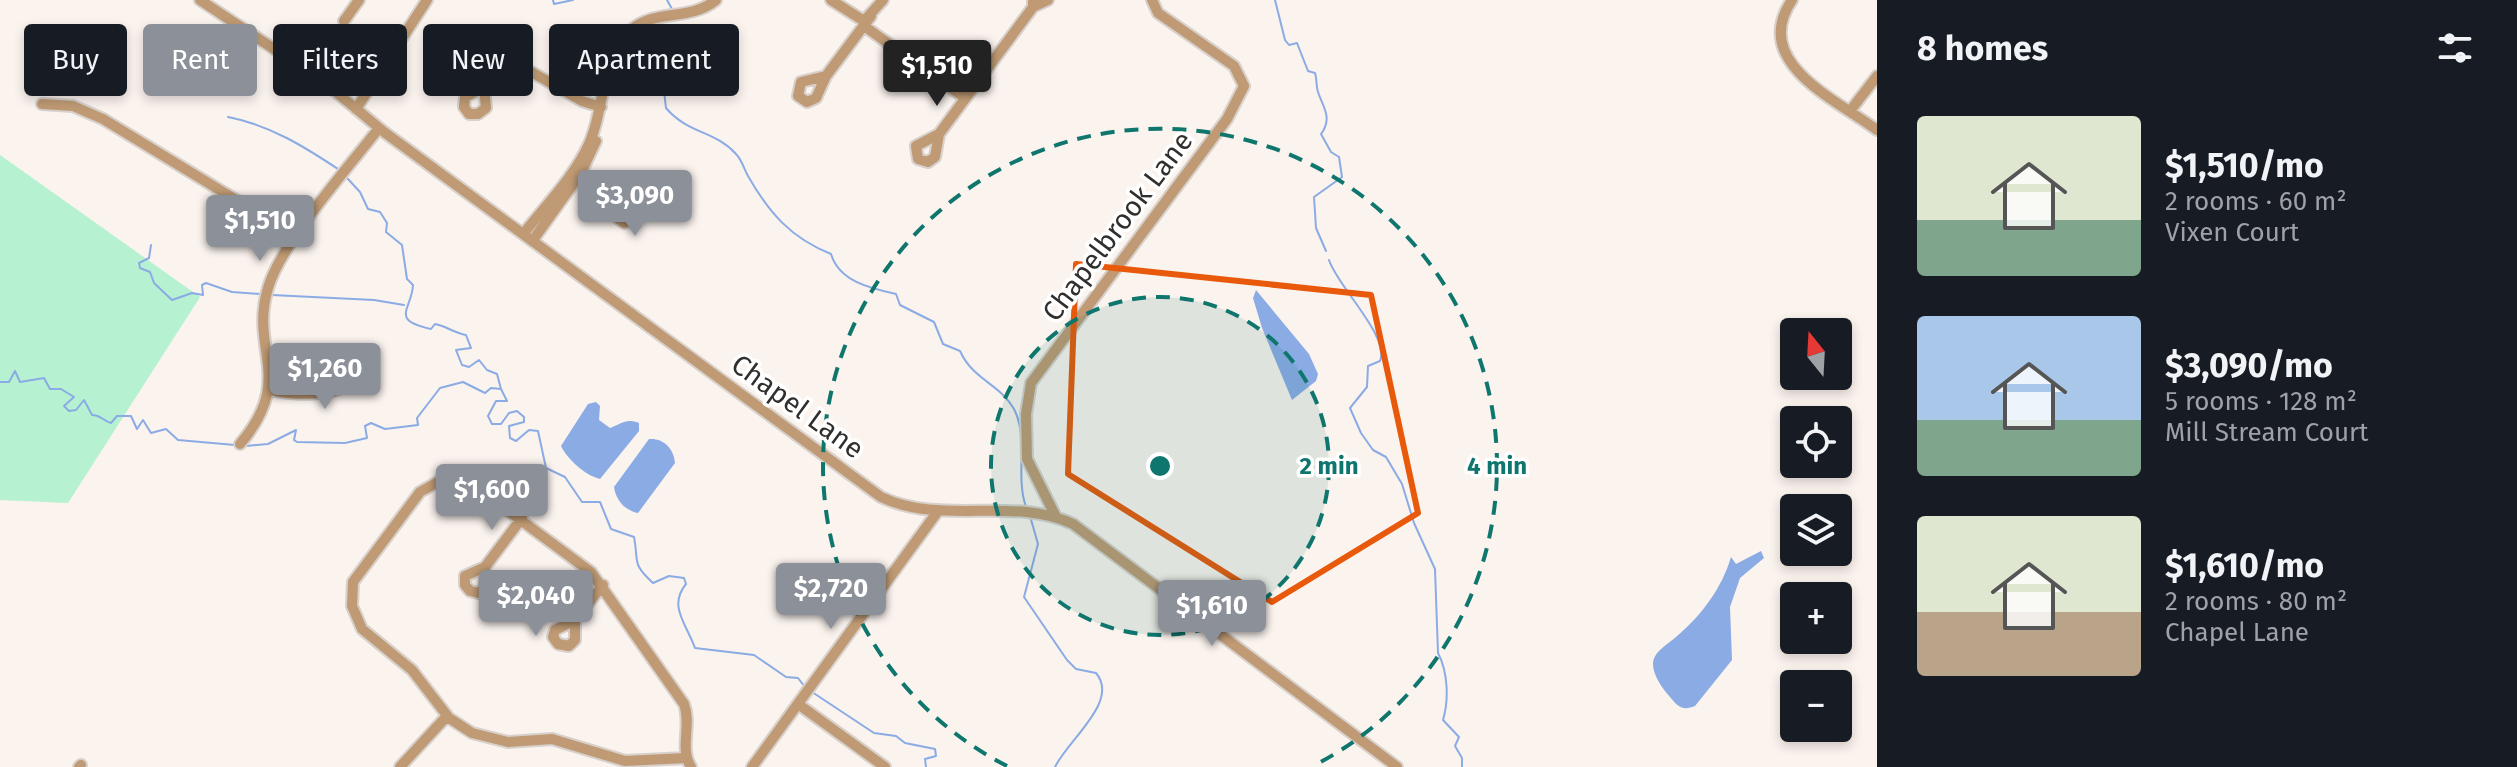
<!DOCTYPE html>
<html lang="en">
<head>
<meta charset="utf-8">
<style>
  :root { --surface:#171b24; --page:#242831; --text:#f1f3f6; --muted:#9ea1a6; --accent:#8c9099 }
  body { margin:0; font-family:"Fira Sans",sans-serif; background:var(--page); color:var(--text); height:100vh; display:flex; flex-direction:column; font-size:30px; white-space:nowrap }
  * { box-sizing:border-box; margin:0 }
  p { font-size:26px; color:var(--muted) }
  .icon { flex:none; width:44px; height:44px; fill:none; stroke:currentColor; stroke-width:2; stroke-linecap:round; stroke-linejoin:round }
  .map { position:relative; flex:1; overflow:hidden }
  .sheet { display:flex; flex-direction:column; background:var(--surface); width:640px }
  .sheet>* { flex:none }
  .hud { position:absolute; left:24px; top:24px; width:760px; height:72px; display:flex; gap:16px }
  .needle { width:52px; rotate:342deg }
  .buttons { position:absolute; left:1780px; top:318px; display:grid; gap:16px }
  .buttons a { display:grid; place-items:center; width:72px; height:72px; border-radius:8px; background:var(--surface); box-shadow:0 4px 12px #0003; font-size:40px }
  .price { position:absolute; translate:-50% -68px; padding:0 18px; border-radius:8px; background:var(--accent); color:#fff; font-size:26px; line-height:52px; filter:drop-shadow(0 2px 4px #0008) }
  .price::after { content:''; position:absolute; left:50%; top:48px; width:24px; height:18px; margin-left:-12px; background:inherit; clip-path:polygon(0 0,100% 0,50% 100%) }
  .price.selected { background:#222; color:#fff }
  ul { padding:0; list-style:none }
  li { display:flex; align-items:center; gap:24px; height:200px; padding:0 40px }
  li span { display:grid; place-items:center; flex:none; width:224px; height:160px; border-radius:8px; color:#555 }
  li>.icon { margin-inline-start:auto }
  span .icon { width:96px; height:96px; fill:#fffc; stroke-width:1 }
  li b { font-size:34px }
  h2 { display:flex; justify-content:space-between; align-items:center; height:96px; padding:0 40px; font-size:34px }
  .chip { padding:0 28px; border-radius:8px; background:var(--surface); box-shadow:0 4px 12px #0003; font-size:28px; line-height:72px }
  .chip.selected { background:var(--accent); color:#fff }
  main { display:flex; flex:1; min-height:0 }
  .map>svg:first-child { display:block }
  .green { fill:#b6f1d1 }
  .water { fill:#8babe5 }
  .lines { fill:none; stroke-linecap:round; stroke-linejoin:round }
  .stream { stroke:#8babe5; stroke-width:2 }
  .minor-casing { stroke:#d7d0cb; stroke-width:14 }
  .minor { stroke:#bf9a74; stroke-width:10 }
  .marked { fill:none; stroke:#e8590c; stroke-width:6; stroke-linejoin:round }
  .ring { fill:none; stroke:#0f766e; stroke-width:4; stroke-dasharray:14 10 }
  .labels { text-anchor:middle; stroke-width:7; stroke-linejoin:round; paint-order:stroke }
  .street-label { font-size:28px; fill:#312f2d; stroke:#fff }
  .centre { fill:#0f766e; stroke:#fff; stroke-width:4 }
  .ring-label { font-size:24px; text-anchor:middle; font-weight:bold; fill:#0f766e; stroke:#fff; stroke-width:7; stroke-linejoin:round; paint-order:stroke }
</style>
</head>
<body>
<main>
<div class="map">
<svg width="1877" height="767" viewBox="0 0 1877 767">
  <rect width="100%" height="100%" fill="#fbf3ee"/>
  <path class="green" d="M0,155L200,297L68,503L0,500Z"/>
  <path class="water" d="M1256,290L1309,354L1318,374L1316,381L1292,400L1262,328L1253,298Z
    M596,402L600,406L599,420L610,428C622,424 625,418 639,423V431L600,479C585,475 568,460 561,446L588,404Z
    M649,439C664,438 674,449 675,463L638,513C624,510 616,500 614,487Z
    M1761,551L1764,558L1740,578L1730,607L1732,660L1695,706C1683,711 1678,707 1670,697C1663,689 1653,676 1653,664C1653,652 1668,644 1676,637C1701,616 1722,588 1731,557L1736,564Z"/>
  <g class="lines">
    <path class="stream" d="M553,0L554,4L573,0
      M667,0L672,9
      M1275,0L1285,40L1289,45L1297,43L1308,71L1315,73C1317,79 1316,86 1318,92C1323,107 1333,118 1321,134L1331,152L1339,157L1342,177L1314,197L1316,228L1326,251
      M676,25L680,51L664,91L666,108C688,134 716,131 736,154C742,160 744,169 748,176C769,213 791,238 831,254C839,281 869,288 896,294L900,305L934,322L943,344L960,351C973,380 1000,384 1014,409C1029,438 1015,476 1026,507
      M228,117C270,125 305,147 341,171
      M348,179L360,192L368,209L380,212L387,223L386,232L402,245L407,279L413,285C412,309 389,320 431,329L435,324C446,326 454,333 466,335L471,348L456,350L462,365L469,367L479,360L487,370L497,374L501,389
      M151,245L149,258L139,263L140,268L150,272L154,283L172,300L192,293L203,295L202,285L206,283L232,292L260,294
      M1329,260C1337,286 1390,336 1380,361L1368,366L1367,387L1350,408L1361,433L1373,450L1386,457L1402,484L1414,523L1435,569L1438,653C1448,672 1449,700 1443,720L1459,737L1455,746L1462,758V767
      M272,295L374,300L404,305
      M0,382H9L15,371L20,382L44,378L50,389H61L74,397L64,406L69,411L76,410L84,400L92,415C101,415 103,421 111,423L117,416H131L137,429L143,420L151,433L166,429L178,440L235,445
      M246,446L268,444L296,430L294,440L297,442L345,443L367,438L365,426L371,423L385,429L418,425L417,418L440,388L463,382L485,393L491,388L501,389L507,401H496L488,416L492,424H501L509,413L517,411L524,417V422L509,426L510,438L516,441L529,430L538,431L546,468L565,477L582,502H600L611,529L634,537C639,562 631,563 653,583L669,576L684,578L686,584C668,606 686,623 695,648L754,655L786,677L798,678L805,687
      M1030,516L1038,544L1024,597L1067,660L1076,669L1096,673C1120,701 1068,740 1055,767
      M812,692L874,733L896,736L905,743L935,749L936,756L925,759L926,767"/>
    <g class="minor-casing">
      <path id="minor" d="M200,0L324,82L384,132L881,497C942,526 1013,496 1073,524L1397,767
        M831,0L864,21L883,0
        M1792,0C1750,62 1835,99 1877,130
        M1033,2V7L1048,0
        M344,21L359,0
        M864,26L965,98
        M826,76L816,98L807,102L798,96L801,82Z
        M826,76L871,16
        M484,87L502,70L521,66L582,101L601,107
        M484,87L486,108L478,114H469L464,107L465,97Z
        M42,104L73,106L103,119L256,212L294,240
        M356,109L427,0
        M1850,111L1877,76
        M939,134L1033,7
        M939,134L935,157L928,162L918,159L916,146Z
        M573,173L611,201
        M626,199L634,203L637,211L633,220L624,223L616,217L611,201Z
        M524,233C546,205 574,177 589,144C606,107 599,58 631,30C656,8 689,22 716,0
        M533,240L581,173L596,141
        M270,390C309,398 337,394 372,375
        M240,444C296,378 249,351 268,288C281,243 348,168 379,128
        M1056,517L1027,459L1026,414L1031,383L1227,119L1244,86L1234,66L1158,13L1152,0
        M485,567V588L478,593L470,591L465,585V576Z
        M485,567L522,518
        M575,620V640L569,646L558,644L553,637L555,630Z
        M575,620L603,585
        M798,704L885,767
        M686,758L625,761L552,739L508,742L472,733L449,718L412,670L362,629L352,606L353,582L420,492L443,479L469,482L591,572L684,704C692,725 679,748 691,767
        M79,767L81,765
        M400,767L447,716
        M752,767L938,511"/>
    </g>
    <use href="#minor" class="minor"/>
  </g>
  <path class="marked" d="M1076,264L1371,295L1418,513L1272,602L1068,474Z"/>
  <circle cx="1160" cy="466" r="169" fill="#0f766e" fill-opacity=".12"/>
  <g class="ring">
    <circle cx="1160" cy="466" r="169"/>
    <path d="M1007 766A337 337 0 1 1 1313 766"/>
  </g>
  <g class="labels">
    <g class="street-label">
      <text transform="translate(1117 226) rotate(-53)" y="10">Chapelbrook Lane</text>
      <text transform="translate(798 406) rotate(36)" y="10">Chapel Lane</text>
    </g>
  </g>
  <circle cx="1160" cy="466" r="12" class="centre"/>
  <g class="ring-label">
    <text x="1329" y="474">2 min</text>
    <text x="1497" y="474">4 min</text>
  </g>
</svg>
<div class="buttons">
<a><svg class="needle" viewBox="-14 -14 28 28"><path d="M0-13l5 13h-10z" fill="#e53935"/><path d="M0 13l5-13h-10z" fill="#9ea1a6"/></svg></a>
<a><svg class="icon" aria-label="locate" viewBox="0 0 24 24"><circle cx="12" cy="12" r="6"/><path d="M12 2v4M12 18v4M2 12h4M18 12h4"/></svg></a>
<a><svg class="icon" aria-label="layers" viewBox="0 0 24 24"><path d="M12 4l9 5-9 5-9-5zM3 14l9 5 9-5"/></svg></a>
<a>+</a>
<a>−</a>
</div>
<b class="price selected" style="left:937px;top:108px">$1,510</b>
<b class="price" style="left:635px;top:238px">$3,090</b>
<b class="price" style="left:260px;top:263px">$1,510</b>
<b class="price" style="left:325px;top:411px">$1,260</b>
<b class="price" style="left:492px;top:532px">$1,600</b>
<b class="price" style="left:831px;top:631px">$2,720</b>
<b class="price" style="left:536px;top:638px">$2,040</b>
<b class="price" style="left:1212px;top:648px">$1,610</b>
<div class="hud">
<a class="chip">Buy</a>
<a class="chip selected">Rent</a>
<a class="chip">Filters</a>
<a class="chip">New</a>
<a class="chip">Apartment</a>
</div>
</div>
<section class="sheet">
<h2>8 homes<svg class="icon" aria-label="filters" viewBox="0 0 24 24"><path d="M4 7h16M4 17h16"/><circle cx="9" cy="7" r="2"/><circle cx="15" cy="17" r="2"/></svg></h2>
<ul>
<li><span style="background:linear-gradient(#dfe7d0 65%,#7fa58c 0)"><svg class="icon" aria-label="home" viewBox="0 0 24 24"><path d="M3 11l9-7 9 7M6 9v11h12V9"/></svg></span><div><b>$1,510/mo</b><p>2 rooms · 60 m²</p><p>Vixen Court</p></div></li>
<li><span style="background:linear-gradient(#a9c7e8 65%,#7fa58c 0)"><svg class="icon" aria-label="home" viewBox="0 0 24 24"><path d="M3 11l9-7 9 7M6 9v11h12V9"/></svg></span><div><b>$3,090/mo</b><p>5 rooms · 128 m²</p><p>Mill Stream Court</p></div></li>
<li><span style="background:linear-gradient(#dfe7d0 60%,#b9a48a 0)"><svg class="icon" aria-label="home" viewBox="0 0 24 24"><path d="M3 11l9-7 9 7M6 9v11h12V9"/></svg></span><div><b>$1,610/mo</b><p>2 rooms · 80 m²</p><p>Chapel Lane</p></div></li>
</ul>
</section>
</main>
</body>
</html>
